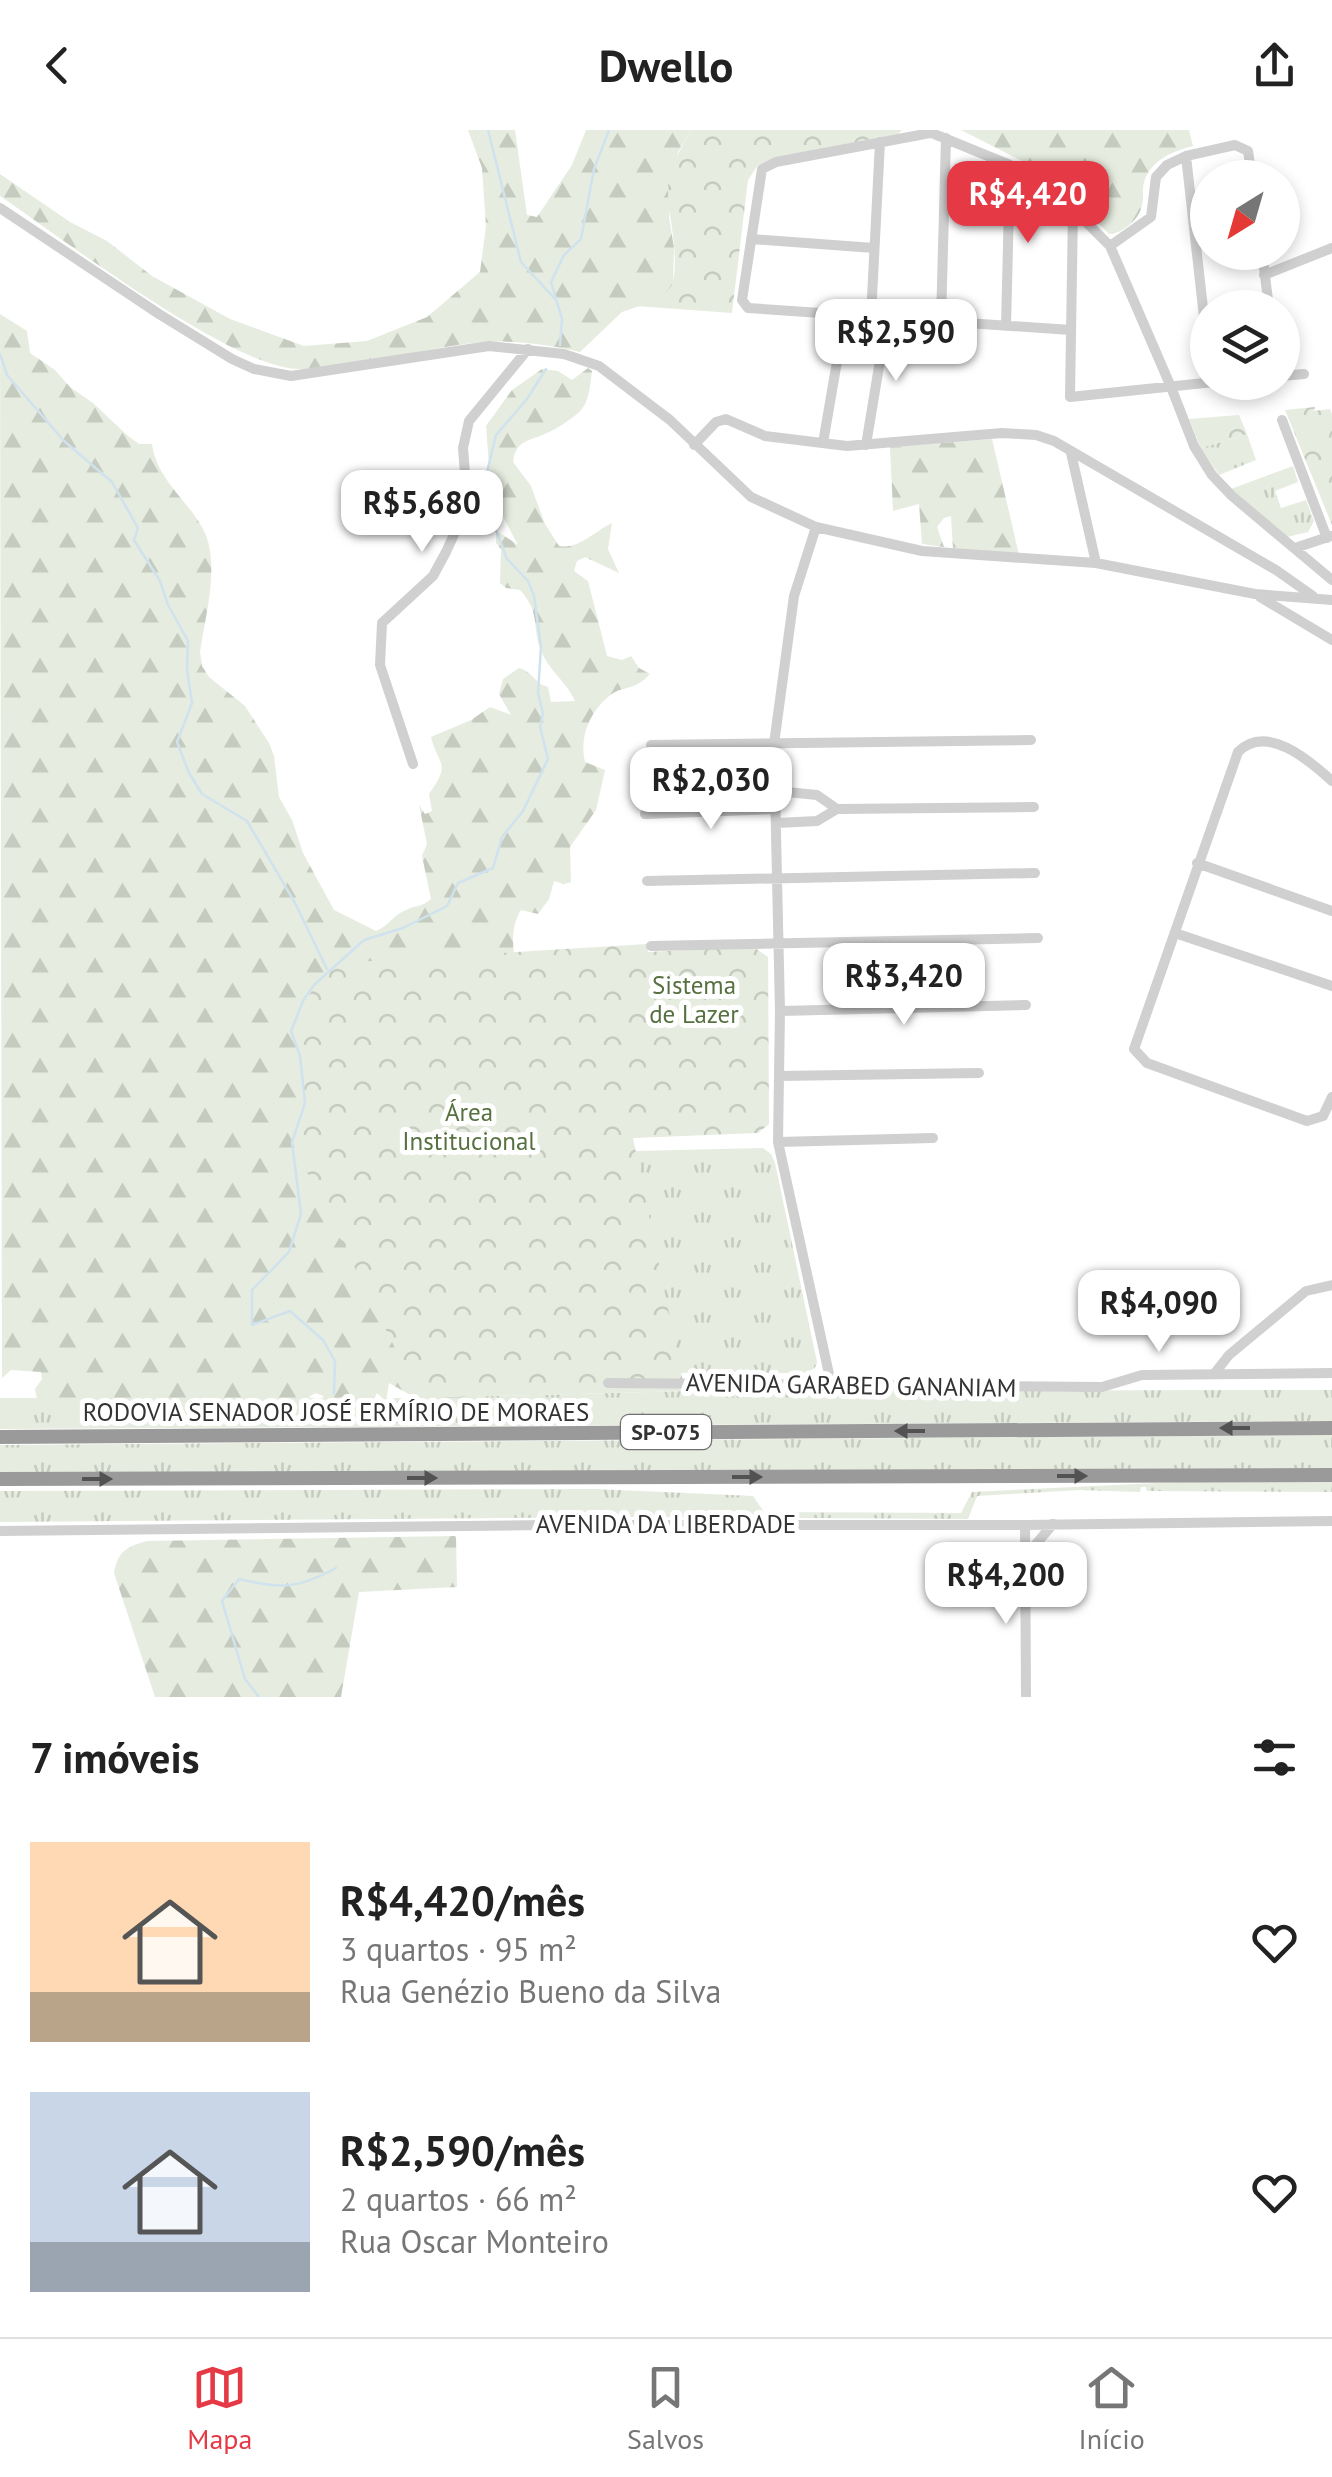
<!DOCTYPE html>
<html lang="pt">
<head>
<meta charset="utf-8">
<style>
  :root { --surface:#fff; --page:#f6f6f6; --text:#222; --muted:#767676; --line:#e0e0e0; --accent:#e63946 }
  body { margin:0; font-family:"PT Sans",sans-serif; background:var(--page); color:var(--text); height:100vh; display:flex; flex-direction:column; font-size:38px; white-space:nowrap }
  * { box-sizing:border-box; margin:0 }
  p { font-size:32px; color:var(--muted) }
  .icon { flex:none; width:55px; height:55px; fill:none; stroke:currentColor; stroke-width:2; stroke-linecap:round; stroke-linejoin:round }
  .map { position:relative; height:1567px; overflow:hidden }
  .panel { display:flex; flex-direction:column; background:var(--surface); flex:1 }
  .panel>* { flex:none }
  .needle { width:65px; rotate:217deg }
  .controls { position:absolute; left:1190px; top:30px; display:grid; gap:20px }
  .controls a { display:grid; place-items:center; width:110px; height:110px; border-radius:50%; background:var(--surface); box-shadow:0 5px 15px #0003; font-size:50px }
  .price { position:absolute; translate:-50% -85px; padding:0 22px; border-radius:20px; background:#fff; color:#222; font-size:32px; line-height:65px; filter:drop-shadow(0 2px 5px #0008) }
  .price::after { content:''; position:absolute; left:50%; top:60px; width:30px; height:22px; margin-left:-15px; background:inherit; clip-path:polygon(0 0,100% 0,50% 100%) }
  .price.selected { background:var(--accent); color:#fff }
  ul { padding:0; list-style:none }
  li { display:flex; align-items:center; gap:30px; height:250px; padding:0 30px }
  li span { display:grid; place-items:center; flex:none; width:280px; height:200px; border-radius:0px; color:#555 }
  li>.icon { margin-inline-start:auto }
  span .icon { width:120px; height:120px; fill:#fffc; stroke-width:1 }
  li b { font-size:42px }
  h2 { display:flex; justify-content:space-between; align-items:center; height:120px; padding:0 30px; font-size:42px }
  header { display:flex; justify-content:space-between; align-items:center; height:130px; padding:0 30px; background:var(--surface); font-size:45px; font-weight:800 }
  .tabs { display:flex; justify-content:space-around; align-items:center; height:140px; border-top:2px solid var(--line); background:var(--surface); font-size:28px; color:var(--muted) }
  .tabs a { display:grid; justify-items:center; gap:5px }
  .tabs .selected { color:var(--accent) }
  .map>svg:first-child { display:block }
  .grass { fill:url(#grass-tufts) }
  .forest { fill:url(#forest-firs) }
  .park { fill:url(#park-crowns) }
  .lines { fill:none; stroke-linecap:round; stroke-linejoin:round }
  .stream { stroke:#cfe2ee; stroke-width:2.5 }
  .minor { stroke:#d0d0d0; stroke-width:10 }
  .highway { stroke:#9a9a9a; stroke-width:14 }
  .oneway { fill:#525252 }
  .labels { text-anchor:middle; stroke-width:10; stroke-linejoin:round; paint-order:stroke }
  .shield { fill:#fff; stroke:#707070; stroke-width:2.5 }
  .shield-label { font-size:22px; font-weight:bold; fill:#333 }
  .park-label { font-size:25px; fill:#56703f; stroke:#fff }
  .street-label { font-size:25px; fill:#333; stroke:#fff }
</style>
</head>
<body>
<header><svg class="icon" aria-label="back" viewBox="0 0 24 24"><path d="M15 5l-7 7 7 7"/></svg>Dwello<svg class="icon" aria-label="share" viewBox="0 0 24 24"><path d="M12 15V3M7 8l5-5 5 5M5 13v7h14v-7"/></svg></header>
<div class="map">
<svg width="1332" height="1567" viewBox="0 0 1332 1567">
  <defs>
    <pattern id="grass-tufts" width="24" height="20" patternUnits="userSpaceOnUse" patternTransform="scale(2.5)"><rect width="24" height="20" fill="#e6ecdf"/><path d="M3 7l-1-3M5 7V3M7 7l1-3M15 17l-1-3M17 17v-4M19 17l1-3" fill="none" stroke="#c6cbc0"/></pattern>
    <pattern id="forest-firs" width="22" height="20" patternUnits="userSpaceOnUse" patternTransform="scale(2.5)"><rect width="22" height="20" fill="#e6ecdf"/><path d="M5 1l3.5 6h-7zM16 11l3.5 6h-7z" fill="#c6cbc0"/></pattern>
    <pattern id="park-crowns" width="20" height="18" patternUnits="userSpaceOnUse" patternTransform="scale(2.5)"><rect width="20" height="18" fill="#e6ecdf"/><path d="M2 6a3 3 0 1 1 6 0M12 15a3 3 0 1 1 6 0" fill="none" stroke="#c6cbc0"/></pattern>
  </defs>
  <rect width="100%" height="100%" fill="#fff"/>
  <path class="grass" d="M1247,304L1256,330L1219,345L1201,318Z
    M1293,336L1298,352L1275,361L1281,378L1306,370L1314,391L1308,402L1287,407L1231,359Z
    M763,1018L771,1024L775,1033L817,1232L815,1238L806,1243H590L572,1026L635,1021Z
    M1332,1260V1291L0,1299V1268H420L685,1261Z
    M1332,1305V1339L0,1346V1315Z
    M1178,1352H1332V1362L1147,1361L1146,1357H1141L1140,1362L1079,1360L977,1366L968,1389L620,1387L0,1392V1361L596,1359L753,1366L764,1382L961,1383L972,1362Z"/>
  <path class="forest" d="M468,0H515L527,85L537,87L572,35L586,0H691L678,22L669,87L674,118L673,154L663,168L622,182L580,222C550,215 514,210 482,212C422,218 362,237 301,239C237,242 59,106 0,66V44L70,92L107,111L152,146L230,189L304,216L367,211L427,187L480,142L486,96L482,38Z
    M961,0H1189L1193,16C1173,21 1151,30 1144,52C1142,59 1144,68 1142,75C1140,89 1122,104 1109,104L1065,58L1032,36Z
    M0,184L27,201L30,223L55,240L70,257L93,273L128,306L139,314H152C157,350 187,369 203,399C221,433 205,486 200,522L202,536L209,547L245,576L269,613L274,626L279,667L292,690L303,723L334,780L376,801C389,796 393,785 406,780C416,775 422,777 431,769L422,726L427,714L419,675L425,684L432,681L429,664C452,632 438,636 431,607L471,590L490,577L511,585L499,564L503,549L519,538C532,541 535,554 548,557L551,572L575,571C567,552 547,539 540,518C532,493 540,482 520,460L506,458L500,453L501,420L496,413V404L500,403L518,415L499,379L480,371L478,365L490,348L486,296L512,260L542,239L558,241L572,250L588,238L592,241C590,253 590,270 581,280C575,287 555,300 547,303C530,311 516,309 513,332L531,356L545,394L559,416C578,420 595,401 612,393L608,419L619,443L585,427L577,431L574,441L588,451L607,526L622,530L631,526L639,538L650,544C632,563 623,554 608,567C589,583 579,608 585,632L605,640L596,680L570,717L571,752L564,754L554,751L549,769L538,784L521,780C510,798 512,818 517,838L479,1264L465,1282L443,1284L427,1281L414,1267L389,1253L386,1271L377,1263L371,1275L355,1279L324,1277L323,1266L316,1263L310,1266L309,1282C271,1296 198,1286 158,1276C141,1288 78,1292 57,1282C51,1279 44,1273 37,1269L35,1259L42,1249L41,1242L11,1240L2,1248Z
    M992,309L1019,425L953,419L951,386L944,388L937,397L944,417L922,414L919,374L893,381L890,317Z
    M456,1406L457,1457L359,1462L341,1567H155L114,1443C118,1421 126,1417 147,1411Z"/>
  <path class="park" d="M691,0H902L898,4L777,27L758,35L748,50L732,183L636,176C645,173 658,171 665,165C686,147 667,85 668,58C669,38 681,18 691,0Z
    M1315,277L1314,281L1330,279L1332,284V395L1285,280Z
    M1239,285L1247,304L1201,318L1189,289Z
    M647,814L648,822L746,817L755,818L768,827L769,994L758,1003L633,1008L685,1261L420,1268L292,1012L305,973L300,926L291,901C303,874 315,849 340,833Z"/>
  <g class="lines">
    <path class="stream" d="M488,0L521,132L556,170
      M560,215L562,189L551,152L564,125L581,109L594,39L609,0
      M0,224L7,245L64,311L112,352L138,398L134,410L160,451L168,475L188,511L187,539L192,573L177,612L189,643L202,664L247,691L295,773L327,839
      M291,901L304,869L315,854L364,810L403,798L447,776L458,753L493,738L502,707L523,681L548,629L540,597L543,583L538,563L541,517L534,466L528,451L507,429L482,363L496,305L527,269L546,239
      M291,901L300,926L305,973L292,1012L301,1084L289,1122L252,1160V1195L290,1181L323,1210L335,1231L334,1264
      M259,1567L245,1549L222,1471L239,1449C282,1459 297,1459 336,1438"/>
    <path class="minor" d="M927,1L1010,35L1073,79L1110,116L1171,257L1194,316L1212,345L1232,366L1332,450
      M930,3L776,32L762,39L742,170L748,178L1071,200
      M1186,26L1208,223
      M0,78L159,184L232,229L254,239L291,246L489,216L564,224L599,236L670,290L751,367L816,397L922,421L1096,433L1255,464L1332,470
      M1073,79L1070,267L1214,252
      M751,109L874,118
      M1110,116L1151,87L1156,47L1167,35L1186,26L1235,15L1248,21L1252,48
      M1262,122L1269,178
      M1264,145L1332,118
      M871,187L880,12
      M941,191L946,8
      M1006,196L1010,35
      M1282,246L1304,244
      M1282,290L1327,408
      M823,313L845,185
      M694,315L716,292L726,289L765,306L847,316L1002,303L1036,305L1054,311L1276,440L1313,466
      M866,315L887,188
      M1071,323L1096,433
      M816,397L794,466L774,614L780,881L778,1012L831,1253
      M1295,418L1331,406
      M1260,467L1332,510
      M651,615L1031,610
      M413,634L380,535L382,493L433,446L446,422L457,398L466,357L463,318L469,291L528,219
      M1332,651C1309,630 1266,593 1238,622L1134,919L1147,933L1307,991L1323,986L1332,967
      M776,661L817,665L837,679
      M645,684L776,679
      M777,693L817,691L837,679L1034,677
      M1197,733L1332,781
      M647,751L1035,743
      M1175,803L1332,856
      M651,816L1038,808
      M780,881L1026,875
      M779,946L979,943
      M778,1012L933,1008
      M1214,1244L1229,1225L1306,1161L1332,1155
      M608,1253L1102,1257L1142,1245L1332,1243
      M1025,1395L1026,1567
      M0,1401L548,1395H1025L1332,1391
      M1026,1426L1053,1394"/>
    <path class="highway" d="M0,1307L1332,1298
      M0,1349L1332,1345"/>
  </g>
  <defs><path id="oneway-solid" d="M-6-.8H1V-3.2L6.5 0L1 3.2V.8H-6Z" transform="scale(2.5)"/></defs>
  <g class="oneway">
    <use href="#oneway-solid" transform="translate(1235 1298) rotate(180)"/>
    <use href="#oneway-solid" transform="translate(910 1301) rotate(180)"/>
    <use href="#oneway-solid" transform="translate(1072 1346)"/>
    <use href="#oneway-solid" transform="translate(747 1347)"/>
    <use href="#oneway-solid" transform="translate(422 1348)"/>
    <use href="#oneway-solid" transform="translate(97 1349)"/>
  </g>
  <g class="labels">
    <rect class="shield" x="621" y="1285" width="90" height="34" rx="8"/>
    <g class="shield-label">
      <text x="666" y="1310">SP-075</text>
    </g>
    <g class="park-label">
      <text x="694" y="864">Sistema<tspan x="694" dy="29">de Lazer</tspan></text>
      <text x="469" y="991">Área<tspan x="469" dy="29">Institucional</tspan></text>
    </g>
    <g class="street-label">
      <text transform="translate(851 1255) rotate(1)" y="9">AVENIDA GARABED GANANIAM</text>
      <text x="336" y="1291">RODOVIA SENADOR JOSÉ ERMÍRIO DE MORAES</text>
      <text x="666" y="1403">AVENIDA DA LIBERDADE</text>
    </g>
  </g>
</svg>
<div class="controls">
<a><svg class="needle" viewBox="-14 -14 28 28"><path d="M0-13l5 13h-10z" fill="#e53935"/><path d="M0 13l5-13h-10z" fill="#767676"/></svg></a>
<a><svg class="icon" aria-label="layers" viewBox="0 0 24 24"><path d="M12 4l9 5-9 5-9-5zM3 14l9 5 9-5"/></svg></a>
</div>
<b class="price selected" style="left:1028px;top:116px">R$4,420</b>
<b class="price" style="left:896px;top:254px">R$2,590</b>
<b class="price" style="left:422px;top:425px">R$5,680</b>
<b class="price" style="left:711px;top:702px">R$2,030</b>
<b class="price" style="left:904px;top:898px">R$3,420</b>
<b class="price" style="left:1159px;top:1225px">R$4,090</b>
<b class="price" style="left:1006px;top:1497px">R$4,200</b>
</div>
<section class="panel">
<h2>7 imóveis<svg class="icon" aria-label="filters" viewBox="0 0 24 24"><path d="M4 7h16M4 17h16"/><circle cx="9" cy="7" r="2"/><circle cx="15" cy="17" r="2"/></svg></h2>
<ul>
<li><span style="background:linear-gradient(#ffd9b3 75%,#b9a48a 0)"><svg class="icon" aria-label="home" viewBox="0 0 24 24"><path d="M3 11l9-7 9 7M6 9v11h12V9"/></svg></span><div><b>R$4,420/mês</b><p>3 quartos · 95 m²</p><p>Rua Genézio Bueno da Silva</p></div><svg class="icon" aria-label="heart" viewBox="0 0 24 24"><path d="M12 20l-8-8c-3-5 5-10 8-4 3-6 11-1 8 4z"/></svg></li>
<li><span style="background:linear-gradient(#c9d6e8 75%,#9aa5b1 0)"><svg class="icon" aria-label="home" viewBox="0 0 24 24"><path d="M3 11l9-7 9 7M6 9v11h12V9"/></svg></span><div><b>R$2,590/mês</b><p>2 quartos · 66 m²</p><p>Rua Oscar Monteiro</p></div><svg class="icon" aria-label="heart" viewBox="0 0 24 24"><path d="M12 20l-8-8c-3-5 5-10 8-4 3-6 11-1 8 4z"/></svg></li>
</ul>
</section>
<nav class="tabs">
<a class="selected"><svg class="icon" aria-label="map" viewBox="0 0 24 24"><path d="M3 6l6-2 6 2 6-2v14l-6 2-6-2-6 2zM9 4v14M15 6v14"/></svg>Mapa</a>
<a><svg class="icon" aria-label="saved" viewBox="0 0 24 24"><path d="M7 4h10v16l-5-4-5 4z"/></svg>Salvos</a>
<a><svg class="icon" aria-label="home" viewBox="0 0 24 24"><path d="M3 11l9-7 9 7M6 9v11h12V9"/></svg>Início</a>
</nav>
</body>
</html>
